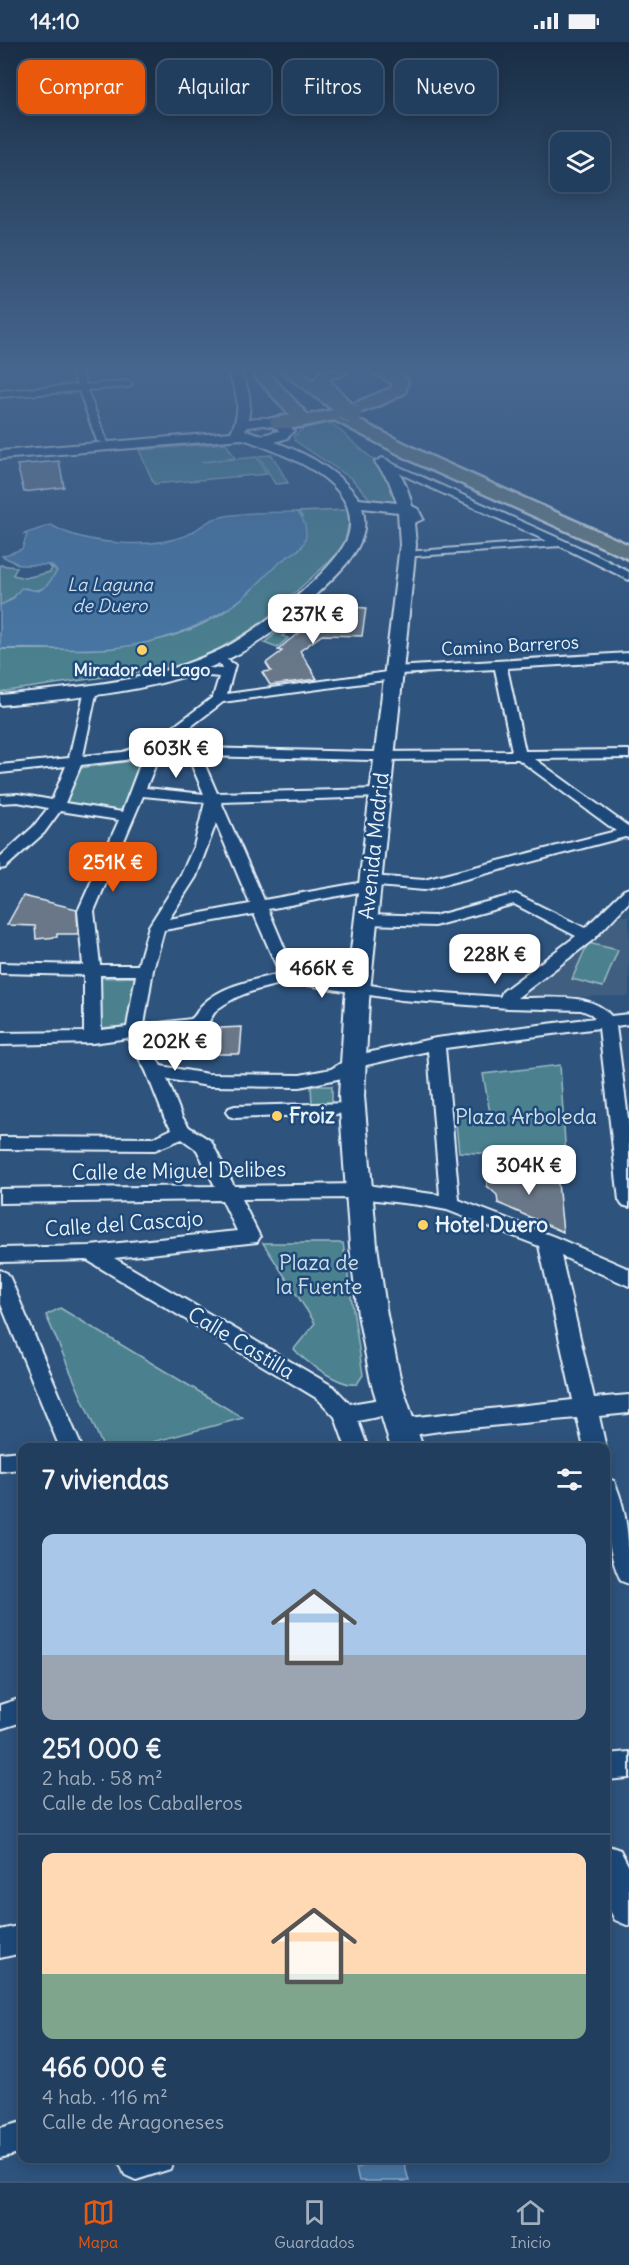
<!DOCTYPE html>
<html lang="es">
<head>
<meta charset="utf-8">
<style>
  :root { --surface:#223e5e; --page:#2e4967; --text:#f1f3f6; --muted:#a2aebc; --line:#3f5773; --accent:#ea580c }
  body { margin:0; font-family:Delius,sans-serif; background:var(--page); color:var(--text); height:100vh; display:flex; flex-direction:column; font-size:22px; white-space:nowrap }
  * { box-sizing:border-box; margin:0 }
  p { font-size:20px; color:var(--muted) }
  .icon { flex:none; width:33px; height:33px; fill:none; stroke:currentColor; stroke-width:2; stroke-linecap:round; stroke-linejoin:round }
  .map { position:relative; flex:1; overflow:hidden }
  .panel { position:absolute; left:18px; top:1401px; width:592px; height:720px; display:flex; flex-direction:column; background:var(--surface); border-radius:12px; box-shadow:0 3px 15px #0003,0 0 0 2px var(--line) }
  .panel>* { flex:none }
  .top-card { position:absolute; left:18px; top:18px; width:594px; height:54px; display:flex; gap:12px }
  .tools { position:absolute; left:550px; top:90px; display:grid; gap:12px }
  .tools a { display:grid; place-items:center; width:60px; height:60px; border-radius:12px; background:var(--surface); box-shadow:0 3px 15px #0003,0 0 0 2px var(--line); font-size:30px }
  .price { position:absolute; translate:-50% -51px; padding:0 14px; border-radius:12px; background:#fff; color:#222; font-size:20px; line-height:39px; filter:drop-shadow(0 2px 3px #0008) }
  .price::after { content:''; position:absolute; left:50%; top:36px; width:18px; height:14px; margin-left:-9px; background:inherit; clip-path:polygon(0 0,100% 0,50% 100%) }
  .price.on { background:var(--accent); color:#fff }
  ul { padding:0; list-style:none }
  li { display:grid; align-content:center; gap:12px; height:318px; padding:0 24px }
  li+li { border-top:2px solid var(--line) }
  li span { display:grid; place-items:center; height:186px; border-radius:12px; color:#555 }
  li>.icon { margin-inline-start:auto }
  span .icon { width:108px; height:108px; fill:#fffc; stroke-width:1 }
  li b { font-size:26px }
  h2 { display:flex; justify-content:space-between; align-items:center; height:72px; padding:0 24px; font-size:26px }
  .pill { padding:0 21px; border-radius:12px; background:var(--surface); box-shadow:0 3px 15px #0003,0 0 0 2px var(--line); font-size:21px; line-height:54px }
  .pill.on { background:var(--accent); color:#fff }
  .status { display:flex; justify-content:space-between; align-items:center; height:42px; padding:0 30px; background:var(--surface); direction:ltr }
  .status svg { height:16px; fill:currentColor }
  .tabs { display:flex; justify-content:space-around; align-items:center; height:84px; border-top:2px solid var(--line); background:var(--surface); font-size:16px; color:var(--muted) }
  .tabs a { display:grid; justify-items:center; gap:3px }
  .tabs .on { color:var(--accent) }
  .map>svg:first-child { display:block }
  .built { fill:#405e80 }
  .green { fill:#4c818e; stroke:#9ab9c3; stroke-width:1.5 }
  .water { fill:#4776a3; stroke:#87a7c5; stroke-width:1.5 }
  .building { fill:#697788; stroke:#e8f1f8; stroke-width:1.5 }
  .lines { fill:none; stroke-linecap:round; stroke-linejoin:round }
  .street-casing { stroke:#e8f1f8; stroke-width:4 }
  .secondary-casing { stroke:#e8f1f8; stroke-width:4 }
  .highway-casing { stroke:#e8f1f8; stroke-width:5 }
  .street { fill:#1f4a7a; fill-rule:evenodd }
  .secondary { fill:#1f4a7a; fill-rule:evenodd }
  .highway { fill:#6d7e7c; fill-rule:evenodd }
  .highway-bridge-casing { stroke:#e8f1f8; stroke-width:20; stroke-linecap:butt }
  .highway-bridge { stroke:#6d7e7c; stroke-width:18 }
  .poi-dot { fill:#ffd166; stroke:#1f4a7a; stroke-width:2 }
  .labels { text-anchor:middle; stroke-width:5; stroke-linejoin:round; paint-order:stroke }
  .far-water-label { font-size:18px; font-style:italic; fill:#d0dfeb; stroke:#1f4a7a }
  .far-street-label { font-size:18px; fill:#e8f1f8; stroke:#1f4a7a }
  .far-poi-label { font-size:18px; font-weight:bold; fill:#e8f1f8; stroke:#1f4a7a }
  .street-label { font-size:21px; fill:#e8f1f8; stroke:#1f4a7a }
  .poi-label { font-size:21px; font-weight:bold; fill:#e8f1f8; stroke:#1f4a7a; text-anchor:start }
  .park-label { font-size:21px; fill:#d1e0e8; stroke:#1f4a7a }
</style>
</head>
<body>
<div class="status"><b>14:10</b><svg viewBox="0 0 49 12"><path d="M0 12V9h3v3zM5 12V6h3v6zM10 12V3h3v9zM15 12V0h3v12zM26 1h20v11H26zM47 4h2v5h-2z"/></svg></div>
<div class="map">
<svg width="629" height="2139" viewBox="0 0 629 2139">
  <rect width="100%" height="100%" fill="#2e537d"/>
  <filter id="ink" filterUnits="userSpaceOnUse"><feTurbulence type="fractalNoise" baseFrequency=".0167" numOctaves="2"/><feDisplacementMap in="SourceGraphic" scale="12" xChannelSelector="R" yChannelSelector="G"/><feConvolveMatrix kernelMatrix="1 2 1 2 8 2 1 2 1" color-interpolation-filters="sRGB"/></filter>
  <g filter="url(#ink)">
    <path class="built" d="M129,329H225L227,332L134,340Z
      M618,874H629V954L526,955L523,948L610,883Z"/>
    <path class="green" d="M329,379L385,428L398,460H376L370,457L352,437L295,399L294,394L303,387Z
      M226,401L235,416L201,420L257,415L267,432L154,442L139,408Z
      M272,413L288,441L275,442L259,414Z
      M347,468L349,480L345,500L332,517L258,584L219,607L180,624L0,650V607C80,607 168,614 235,562C247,553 256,539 268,529C278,520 291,513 302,505V474L297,470Z
      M0,523L17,525L13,533L25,536L50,530L52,526L47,523H51L57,529C51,543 40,553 25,546C16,551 12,560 0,563Z
      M302,570L330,577L317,584L309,583L298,590L290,588L282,594L288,596L277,606L264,601Z
      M138,718L143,720L120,770L64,762L75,733L80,726Z
      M588,901L618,908L603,945L572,937Z
      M136,935L129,984L99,986L98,936Z
      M560,1023L566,1116L459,1110L455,1074L490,1071L483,1032Z
      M311,1044H332V1062H312Z
      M263,1201H343L363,1333L357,1342C341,1345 305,1320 294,1307L315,1281Z
      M60,1266L243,1376L134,1405H103L46,1273Z"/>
    <path class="water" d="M297,470C306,477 309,494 302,504C299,509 290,513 284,517C266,531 252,551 233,563C198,587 157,601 114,606C77,610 38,605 0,607V563L12,558L21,546L39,549L48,542L57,529L51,523H20L2,514L22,507L27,493L24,492L51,483C83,502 146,507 182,495C194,492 202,481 214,477C240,469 271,471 297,470Z
      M387,2117H403L409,2139H359L356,2126Z"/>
    <path class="building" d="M59,419L64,445L24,450L17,423Z
      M338,564L366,566L362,594L322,593L300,609L317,637L270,643L262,630L271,629L266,621L282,609L278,608L288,599Z
      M23,854L77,867L78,892H57V895L36,897L35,884L7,883Z
      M242,985L240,1012H214L215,995H220L221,986Z
      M487,1131L547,1132L548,1140L558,1141L563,1190L498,1161L497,1153L487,1144Z"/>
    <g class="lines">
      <g class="street-casing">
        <path id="street" d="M72,329H81L86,343L128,339L132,342L128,345L87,348L107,399L105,401L97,399L79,349L0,355V349L77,343Z
          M382,417L594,512L629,530V538L560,504L402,515L400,513L406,510L547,499L379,422L377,420Z
          M217,611L235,623L227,652L388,630L390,626L394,625L629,611V619L507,626L525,709L629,708V716L535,717L629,785V796L625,795L424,848L377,844L370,848L268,867L295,931L401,948L500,955L503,949L576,894L514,862L434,884L367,882L359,877L367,872L434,874L516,852L585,886L624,848L629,846V860L594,897L517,956C547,957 590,949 611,974L629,972V982L616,984L629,1084V1165L622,1163L619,1158L599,986L445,1006L459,1158L555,1195L629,1227V1244L561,1214L594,1356L629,1353V1371L599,1374L606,1406H584L577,1376L447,1388L399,1395L391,1392L388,1386L391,1380L399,1377L573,1358L539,1204L447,1168L420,1163L359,1156L241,1157L260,1195L257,1200L114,1216L334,1345L350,1362L393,1355L401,1358L404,1364L401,1370L358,1379L368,1406H346L335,1375L318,1357L87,1218L0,1220V1206L90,1204L237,1189L222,1158L0,1161V1147L215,1144L197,1108L182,1097L155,1108L0,1107V1095L153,1096L172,1087L165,1077L146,1029L128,996L93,1001L0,1003V991L84,990V933L0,931V921L83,923L78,869L119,778L60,769L44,791L5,826L0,827V815L33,785L48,766L18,760L0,761V753L18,752L52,758L66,724L0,731V723L69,716L84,652L90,648L96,652L83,714L123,710L141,704L177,682L213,655L219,635L199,633L193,629L199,625L222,627V624L211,615ZM495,627L512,709L371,710L198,706L189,686L223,660L393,637L399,632ZM179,693L204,752L146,746L160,712L155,707ZM144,712L122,770L65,761L81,723L125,718ZM201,714L371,718L518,717L616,789L424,838L371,834L366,836L364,840L264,858L221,760L380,755L387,751L380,747L217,751ZM143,754L205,760L194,804L180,835L149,884L138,923H100L94,869ZM216,781L250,862L169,877L196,835ZM254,872L280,932C253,938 222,943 202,963C197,968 197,973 191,977L144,983L153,928L164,888ZM100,933H136L127,985L101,988ZM289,940L401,958L508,966L581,968L591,972L595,976L436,996L353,1014L331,1027L300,1033L208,1032L161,1024L144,994C161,992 184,993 200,986C211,982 211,972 219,966C240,950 264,946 289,940ZM428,1009L440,1153L359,1142L234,1144L211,1099L189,1085L182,1075L167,1037L208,1044L300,1045L342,1036L358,1025Z
          M352,1061L358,1063L361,1067L358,1071L235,1076L229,1074L226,1070L229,1066L235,1064Z
          M0,1228L7,1231L10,1236L82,1406H60L0,1260Z
          M22,1409V1427L0,1429V1411Z
          M606,1436L614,1439C629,1472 629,1506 629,1542L621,1539C605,1506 606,1472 606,1436Z
          M22,1656V1680L0,1687V1663Z
          M629,1710V1736L606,1738V1712Z
          M22,1883V1911L0,1916V1888Z
          M22,2080V2110L0,2116V2086Z
          M123,2116H174L170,2127L136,2138L125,2133L120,2122Z"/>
      </g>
      <g class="secondary-casing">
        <path id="secondary" d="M226,329H239C249,345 252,359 248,377C265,375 282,374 294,389L287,396L275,400C308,412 338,428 359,457L397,461L389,439L375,420L382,416C399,420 409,449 412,464L418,467L423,477L414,481L416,503L369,958L364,1054L377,1204L387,1273L401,1340L423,1406H391L371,1340L358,1273L350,1204L339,1054L345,958L400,503L398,470L362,466C372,496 349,521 329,540C302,566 273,593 240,611C167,651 80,655 0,663V653C57,647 116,643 171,627C189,621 208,614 226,605C257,589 335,529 347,497C352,485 351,469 344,458C328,428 279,411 249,399L242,397L0,417V409L231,390C241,371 239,348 226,329ZM263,383L276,385L279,389L262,393L245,388L248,385Z
          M606,1803L620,1808L629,1825V1884L615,1878L606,1861Z"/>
      </g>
      <g class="highway-casing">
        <path id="highway" d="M250,329H267L308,373L333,368L281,329H300L314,339L319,330L347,329L345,332L332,336L330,339L351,361L350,363L391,346L392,341L370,329C384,329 399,328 408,339L405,351L379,364L350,374L430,414L629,503V517L418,422L334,378L294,386H274L270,380L273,376L290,373Z"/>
      </g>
      <use href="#street" class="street"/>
      <use href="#secondary" class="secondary"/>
      <use href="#highway" class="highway"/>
      <g class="highway-bridge-casing">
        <path id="highway-bridge" d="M343,367L353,373"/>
      </g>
      <use href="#highway-bridge" class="highway-bridge"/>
    </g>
  </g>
  <linearGradient id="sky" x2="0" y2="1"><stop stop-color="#192e45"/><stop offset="0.52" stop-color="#46668f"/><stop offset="1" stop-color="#46668f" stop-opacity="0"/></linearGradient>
  <rect width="629" height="629" fill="url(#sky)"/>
  <g class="poi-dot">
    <circle cx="142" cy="608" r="6"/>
    <circle cx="277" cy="1074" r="6"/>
    <circle cx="423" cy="1183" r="6"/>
  </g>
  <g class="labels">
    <g class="far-water-label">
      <text x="110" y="549">La Laguna<tspan x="110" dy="21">de Duero</tspan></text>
    </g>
    <g class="far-street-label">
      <text transform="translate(510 604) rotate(-3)" y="6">Camino Barreros</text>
    </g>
    <g class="far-poi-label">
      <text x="142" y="634">Mirador del Lago</text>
    </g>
    <g class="street-label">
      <text transform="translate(374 804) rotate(-84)" y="7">Avenida Madrid</text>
      <text transform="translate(179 1129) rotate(-1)" y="7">Calle de Miguel Delibes</text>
      <text transform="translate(124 1182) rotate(-4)" y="7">Calle del Cascajo</text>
      <text transform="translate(241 1301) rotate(31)" y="7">Calle Castilla</text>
    </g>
    <g class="poi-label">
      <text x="289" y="1081">Froiz</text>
      <text x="435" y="1190">Hotel Duero</text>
    </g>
    <g class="park-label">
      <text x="526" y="1082">Plaza Arboleda</text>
      <text x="319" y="1228">Plaza de<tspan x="319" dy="24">la Fuente</tspan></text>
    </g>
  </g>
</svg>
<div class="tools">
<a><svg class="icon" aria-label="layers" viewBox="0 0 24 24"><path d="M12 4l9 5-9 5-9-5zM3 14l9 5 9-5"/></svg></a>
</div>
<b class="price" style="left:313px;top:603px">237K €</b>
<b class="price" style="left:176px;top:737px">603K €</b>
<b class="price on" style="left:113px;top:851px">251K €</b>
<b class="price" style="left:495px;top:943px">228K €</b>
<b class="price" style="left:322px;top:957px">466K €</b>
<b class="price" style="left:175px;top:1030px">202K €</b>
<b class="price" style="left:529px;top:1154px">304K €</b>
<div class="top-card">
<a class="pill on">Comprar</a>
<a class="pill">Alquilar</a>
<a class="pill">Filtros</a>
<a class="pill">Nuevo</a>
</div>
<section class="panel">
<h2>7 viviendas<svg class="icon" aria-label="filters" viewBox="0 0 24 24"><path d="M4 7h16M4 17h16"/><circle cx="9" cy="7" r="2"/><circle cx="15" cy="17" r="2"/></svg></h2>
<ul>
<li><span style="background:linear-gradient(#a9c7e8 65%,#9aa5b1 0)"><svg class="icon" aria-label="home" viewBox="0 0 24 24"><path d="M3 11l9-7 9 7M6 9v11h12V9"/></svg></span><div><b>251 000 €</b><p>2 hab. · 58 m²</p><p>Calle de los Caballeros</p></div></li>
<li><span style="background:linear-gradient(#ffd9b3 65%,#7fa58c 0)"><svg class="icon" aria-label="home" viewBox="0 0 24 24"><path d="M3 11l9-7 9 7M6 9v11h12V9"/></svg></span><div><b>466 000 €</b><p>4 hab. · 116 m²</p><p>Calle de Aragoneses</p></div></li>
</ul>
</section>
</div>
<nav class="tabs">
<a class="on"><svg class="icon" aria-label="map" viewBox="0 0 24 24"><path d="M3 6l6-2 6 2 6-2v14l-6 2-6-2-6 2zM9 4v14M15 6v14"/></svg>Mapa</a>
<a><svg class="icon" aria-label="saved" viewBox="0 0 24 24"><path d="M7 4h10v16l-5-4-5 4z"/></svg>Guardados</a>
<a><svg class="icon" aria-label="home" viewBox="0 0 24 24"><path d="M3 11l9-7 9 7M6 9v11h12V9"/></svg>Inicio</a>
</nav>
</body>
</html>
